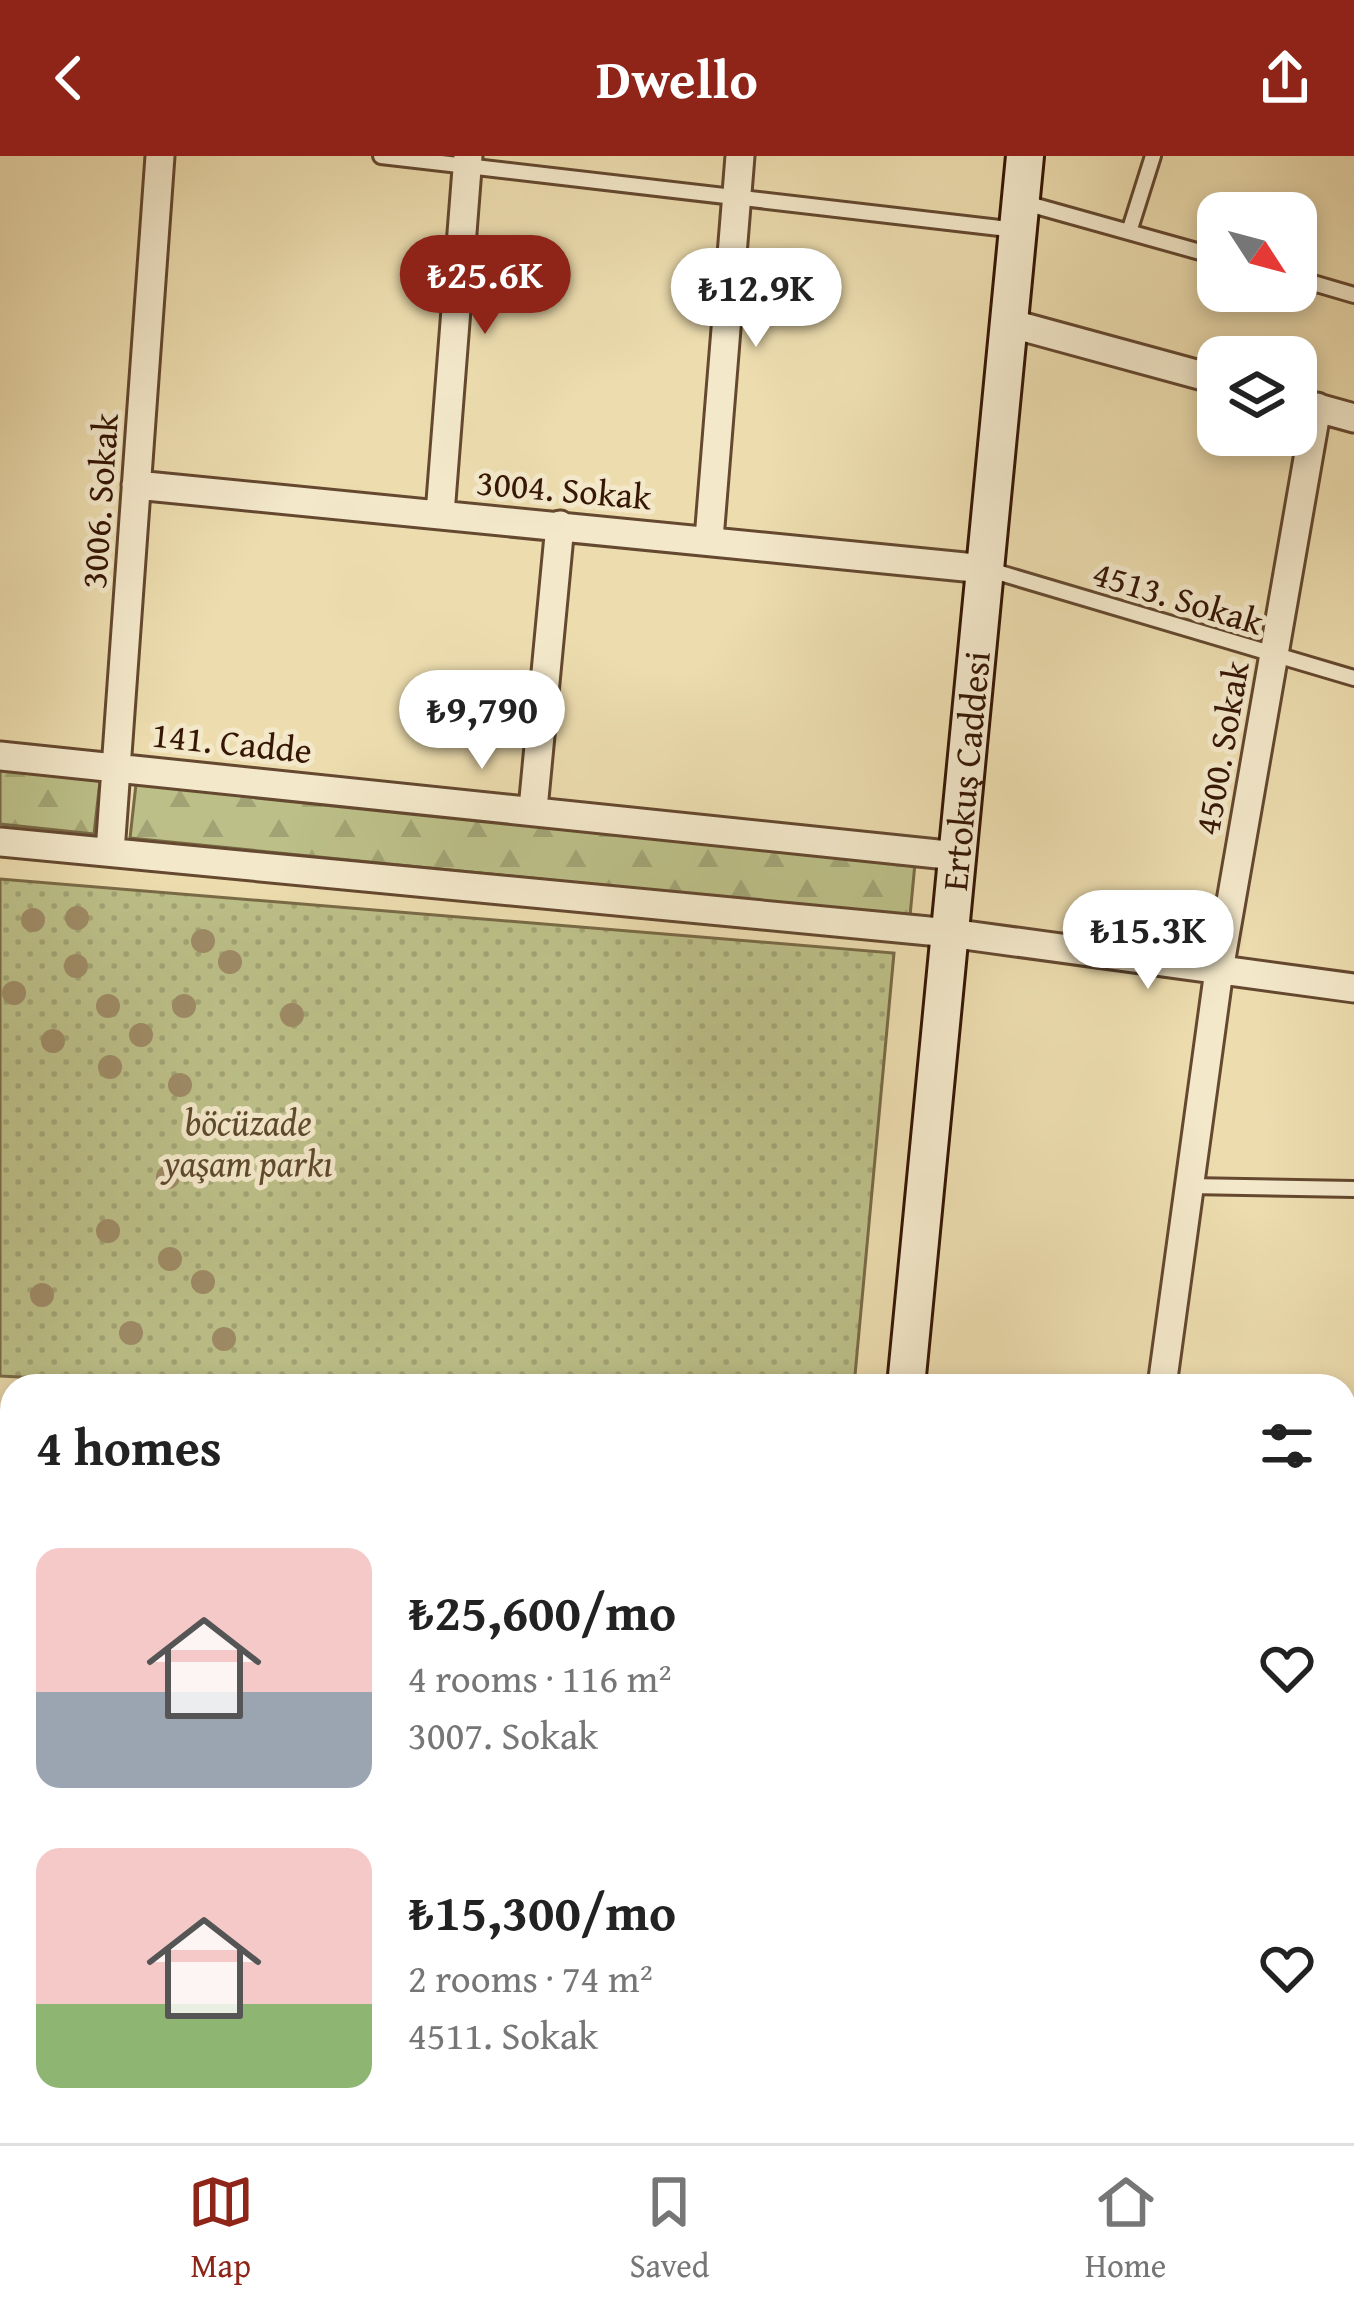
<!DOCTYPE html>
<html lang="en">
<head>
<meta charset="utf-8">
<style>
  :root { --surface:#fff; --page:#f6f6f6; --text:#222; --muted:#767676; --line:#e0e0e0; --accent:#8f2418 }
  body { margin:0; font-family:"Gentium Book Plus",serif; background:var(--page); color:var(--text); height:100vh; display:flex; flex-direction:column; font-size:45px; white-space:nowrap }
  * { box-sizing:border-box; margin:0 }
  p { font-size:39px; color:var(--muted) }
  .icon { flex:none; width:66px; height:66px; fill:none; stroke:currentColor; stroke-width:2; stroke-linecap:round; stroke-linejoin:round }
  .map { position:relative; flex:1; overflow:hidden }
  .side { position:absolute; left:0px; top:1218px; width:1356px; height:771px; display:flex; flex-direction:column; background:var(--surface); border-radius:36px 36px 0 0; box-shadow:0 6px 18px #0003 }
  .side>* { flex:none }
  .needle { width:78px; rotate:126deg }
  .tools { position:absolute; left:1197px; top:36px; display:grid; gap:24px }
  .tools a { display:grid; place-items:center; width:120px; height:120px; border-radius:24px; background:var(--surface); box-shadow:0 6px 18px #0003; font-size:60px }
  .price { position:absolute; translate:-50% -102px; padding:0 27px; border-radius:42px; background:#fff; color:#222; font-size:39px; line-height:78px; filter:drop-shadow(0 3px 6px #0008) }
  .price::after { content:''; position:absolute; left:50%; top:72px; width:36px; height:27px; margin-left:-18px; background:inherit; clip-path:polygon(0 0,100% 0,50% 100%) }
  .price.on { background:var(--accent); color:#fff }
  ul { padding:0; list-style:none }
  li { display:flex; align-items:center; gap:36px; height:300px; padding:0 36px }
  li span { display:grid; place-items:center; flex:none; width:336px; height:240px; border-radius:24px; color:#555 }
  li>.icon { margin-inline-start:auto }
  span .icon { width:144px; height:144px; fill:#fffc; stroke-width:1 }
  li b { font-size:51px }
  h2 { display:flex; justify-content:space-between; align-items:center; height:144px; padding:0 36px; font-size:51px }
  header { display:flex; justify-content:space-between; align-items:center; height:156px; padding:0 36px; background:var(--accent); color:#fff; font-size:54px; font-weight:700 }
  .tabs { display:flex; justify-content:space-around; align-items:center; height:168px; border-top:3px solid var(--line); background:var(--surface); font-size:33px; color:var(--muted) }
  .tabs a { display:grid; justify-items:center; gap:6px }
  .tabs .on { color:var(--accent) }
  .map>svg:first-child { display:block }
  .forest { fill:url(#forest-firs); stroke:#796a46; stroke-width:3 }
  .park { fill:url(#park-dots); stroke:#796a46; stroke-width:3 }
  .building { fill:url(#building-hatch); stroke:#361605; stroke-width:3 }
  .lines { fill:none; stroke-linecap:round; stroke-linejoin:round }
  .lane-casing { stroke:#64482f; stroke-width:20 }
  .street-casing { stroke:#64482f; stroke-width:33 }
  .secondary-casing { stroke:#361605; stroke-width:42 }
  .lane { stroke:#f3e8ca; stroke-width:14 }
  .street { stroke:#f3e8ca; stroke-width:27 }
  .secondary { stroke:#f3e8ca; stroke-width:36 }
  .tree { fill:#9e8b66 }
  .labels { text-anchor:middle; stroke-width:10; stroke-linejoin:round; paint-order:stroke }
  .street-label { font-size:36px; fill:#361605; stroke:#f3e8ca }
  .park-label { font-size:36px; font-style:italic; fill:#5e492c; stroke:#f3e8ca }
</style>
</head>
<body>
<header><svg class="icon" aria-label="back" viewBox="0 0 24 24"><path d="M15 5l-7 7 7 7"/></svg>Dwello<svg class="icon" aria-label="share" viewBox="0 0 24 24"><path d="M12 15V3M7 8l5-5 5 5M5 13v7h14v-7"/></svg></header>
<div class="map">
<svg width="1354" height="1987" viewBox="0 0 1354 1987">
  <defs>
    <pattern id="forest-firs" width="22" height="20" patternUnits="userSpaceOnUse" patternTransform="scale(3)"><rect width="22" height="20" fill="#bcbf88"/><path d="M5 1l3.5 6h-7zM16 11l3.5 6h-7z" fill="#a2a374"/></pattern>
    <pattern id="park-dots" width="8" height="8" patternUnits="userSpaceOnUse" patternTransform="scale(3)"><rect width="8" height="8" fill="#bcbf88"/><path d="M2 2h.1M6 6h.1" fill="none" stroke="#a2a374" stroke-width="1.8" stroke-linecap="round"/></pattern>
    <pattern id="building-hatch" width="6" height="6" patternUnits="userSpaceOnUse" patternTransform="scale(3)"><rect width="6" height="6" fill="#d7a67d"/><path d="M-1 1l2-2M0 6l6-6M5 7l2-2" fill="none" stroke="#af8664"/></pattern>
  </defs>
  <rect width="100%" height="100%" fill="#ecdcae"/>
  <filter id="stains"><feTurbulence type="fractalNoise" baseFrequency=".00167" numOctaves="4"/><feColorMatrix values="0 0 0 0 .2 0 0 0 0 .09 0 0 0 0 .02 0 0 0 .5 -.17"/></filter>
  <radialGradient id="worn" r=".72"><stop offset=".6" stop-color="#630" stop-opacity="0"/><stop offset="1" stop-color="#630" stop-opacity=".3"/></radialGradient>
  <path class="forest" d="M0,614L100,625L94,678L0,668Z
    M136,628L915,707L910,760L130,682Z"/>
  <path class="park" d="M0,723L894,797L854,1230H195L0,1220Z"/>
  <path class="building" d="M0,1335L12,1336V1542L0,1540Z
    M158,1977H731L730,1987H157Z"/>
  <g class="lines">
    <g class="lane-casing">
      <path id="lane" d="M381,0L1017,74
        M1025,47L1218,101
        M1129,76L1153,0
        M1296,122L1354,139
        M990,414L1354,522
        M1189,1030L1354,1033
        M1344,1281L1354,1283
        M1242,1987L1243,1977"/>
    </g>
    <g class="street-casing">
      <path id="street" d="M1009,167L1218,224
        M1296,246L1354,262
        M136,329L985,413
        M440,358L468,0
        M709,383L740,0
        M0,600L957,700
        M533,653L560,369
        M0,686L950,777L1354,832
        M110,696L160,0
        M1162,1230L1219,814L1317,251
        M1344,1554L1354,1556"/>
    </g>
    <g class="secondary-casing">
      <g id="secondary">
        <path id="s1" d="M906,1230L1025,0"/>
        <path d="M0,1735L12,1736"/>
        <path d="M1344,1935L1354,1940"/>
        <path d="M1322,1977L1340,1987"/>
        <path d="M833,1987L834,1977"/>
      </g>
    </g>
    <use href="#lane" class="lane"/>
    <use href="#street" class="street"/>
    <use href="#secondary" class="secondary"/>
  </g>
  <g class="tree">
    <circle cx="77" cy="762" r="12"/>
    <circle cx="33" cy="764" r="12"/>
    <circle cx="203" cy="785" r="12"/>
    <circle cx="230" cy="806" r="12"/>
    <circle cx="76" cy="810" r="12"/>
    <circle cx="14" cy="837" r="12"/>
    <circle cx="108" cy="850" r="12"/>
    <circle cx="184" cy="850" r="12"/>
    <circle cx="292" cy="859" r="12"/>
    <circle cx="141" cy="879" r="12"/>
    <circle cx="53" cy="885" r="12"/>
    <circle cx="110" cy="911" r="12"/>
    <circle cx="180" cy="929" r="12"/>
    <circle cx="168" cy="1021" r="12"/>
    <circle cx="108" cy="1075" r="12"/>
    <circle cx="170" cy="1103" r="12"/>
    <circle cx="203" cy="1126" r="12"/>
    <circle cx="42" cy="1139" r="12"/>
    <circle cx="131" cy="1177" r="12"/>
    <circle cx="224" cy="1183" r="12"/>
  </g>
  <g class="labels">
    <g class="street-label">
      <text transform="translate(564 333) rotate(5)" y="13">3004. Sokak</text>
      <text transform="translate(99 345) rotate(-86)" y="13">3006. Sokak</text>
      <text transform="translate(1178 441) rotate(17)" y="13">4513. Sokak</text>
      <text transform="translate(232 586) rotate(6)" y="13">141. Cadde</text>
      <text transform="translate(1221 592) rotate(-80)" y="13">4500. Sokak</text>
      <text dy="13" stroke="none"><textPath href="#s1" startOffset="618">Ertokuş Caddesi</textPath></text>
    </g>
    <g class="park-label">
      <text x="248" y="979">böcüzade<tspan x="248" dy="41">yaşam parkı</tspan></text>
    </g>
  </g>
  <rect width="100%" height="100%" filter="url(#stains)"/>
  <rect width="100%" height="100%" fill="url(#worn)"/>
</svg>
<div class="tools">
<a><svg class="needle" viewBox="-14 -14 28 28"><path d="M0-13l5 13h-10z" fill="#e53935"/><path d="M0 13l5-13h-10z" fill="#767676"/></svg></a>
<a><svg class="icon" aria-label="layers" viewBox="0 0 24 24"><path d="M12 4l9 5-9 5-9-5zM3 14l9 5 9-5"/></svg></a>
</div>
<b class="price on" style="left:485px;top:181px">₺25.6K</b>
<b class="price" style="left:756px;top:194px">₺12.9K</b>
<b class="price" style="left:482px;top:616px">₺9,790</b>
<b class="price" style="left:1148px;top:836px">₺15.3K</b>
<section class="side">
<h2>4 homes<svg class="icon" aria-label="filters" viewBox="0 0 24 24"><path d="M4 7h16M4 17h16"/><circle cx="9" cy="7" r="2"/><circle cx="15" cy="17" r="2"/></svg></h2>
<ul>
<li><span style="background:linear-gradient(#f6c9c9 60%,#9aa5b1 0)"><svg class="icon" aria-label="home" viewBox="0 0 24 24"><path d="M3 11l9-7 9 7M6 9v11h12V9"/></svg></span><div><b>₺25,600/mo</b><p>4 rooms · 116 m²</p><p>3007. Sokak</p></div><svg class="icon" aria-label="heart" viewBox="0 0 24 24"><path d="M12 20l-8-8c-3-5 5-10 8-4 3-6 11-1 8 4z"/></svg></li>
<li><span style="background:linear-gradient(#f6c9c9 65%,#8fb573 0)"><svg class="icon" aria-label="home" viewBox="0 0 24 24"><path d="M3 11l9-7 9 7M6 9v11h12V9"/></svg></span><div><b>₺15,300/mo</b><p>2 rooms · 74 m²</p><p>4511. Sokak</p></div><svg class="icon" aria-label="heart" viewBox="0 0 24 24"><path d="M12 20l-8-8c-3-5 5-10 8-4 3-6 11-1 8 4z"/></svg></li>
</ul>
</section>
</div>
<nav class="tabs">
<a class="on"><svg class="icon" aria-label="map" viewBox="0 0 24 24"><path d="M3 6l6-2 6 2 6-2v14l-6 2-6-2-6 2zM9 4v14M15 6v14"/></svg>Map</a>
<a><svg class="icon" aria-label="saved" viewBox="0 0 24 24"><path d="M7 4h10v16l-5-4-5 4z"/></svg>Saved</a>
<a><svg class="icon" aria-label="home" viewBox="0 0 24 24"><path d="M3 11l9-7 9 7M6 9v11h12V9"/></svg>Home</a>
</nav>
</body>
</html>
